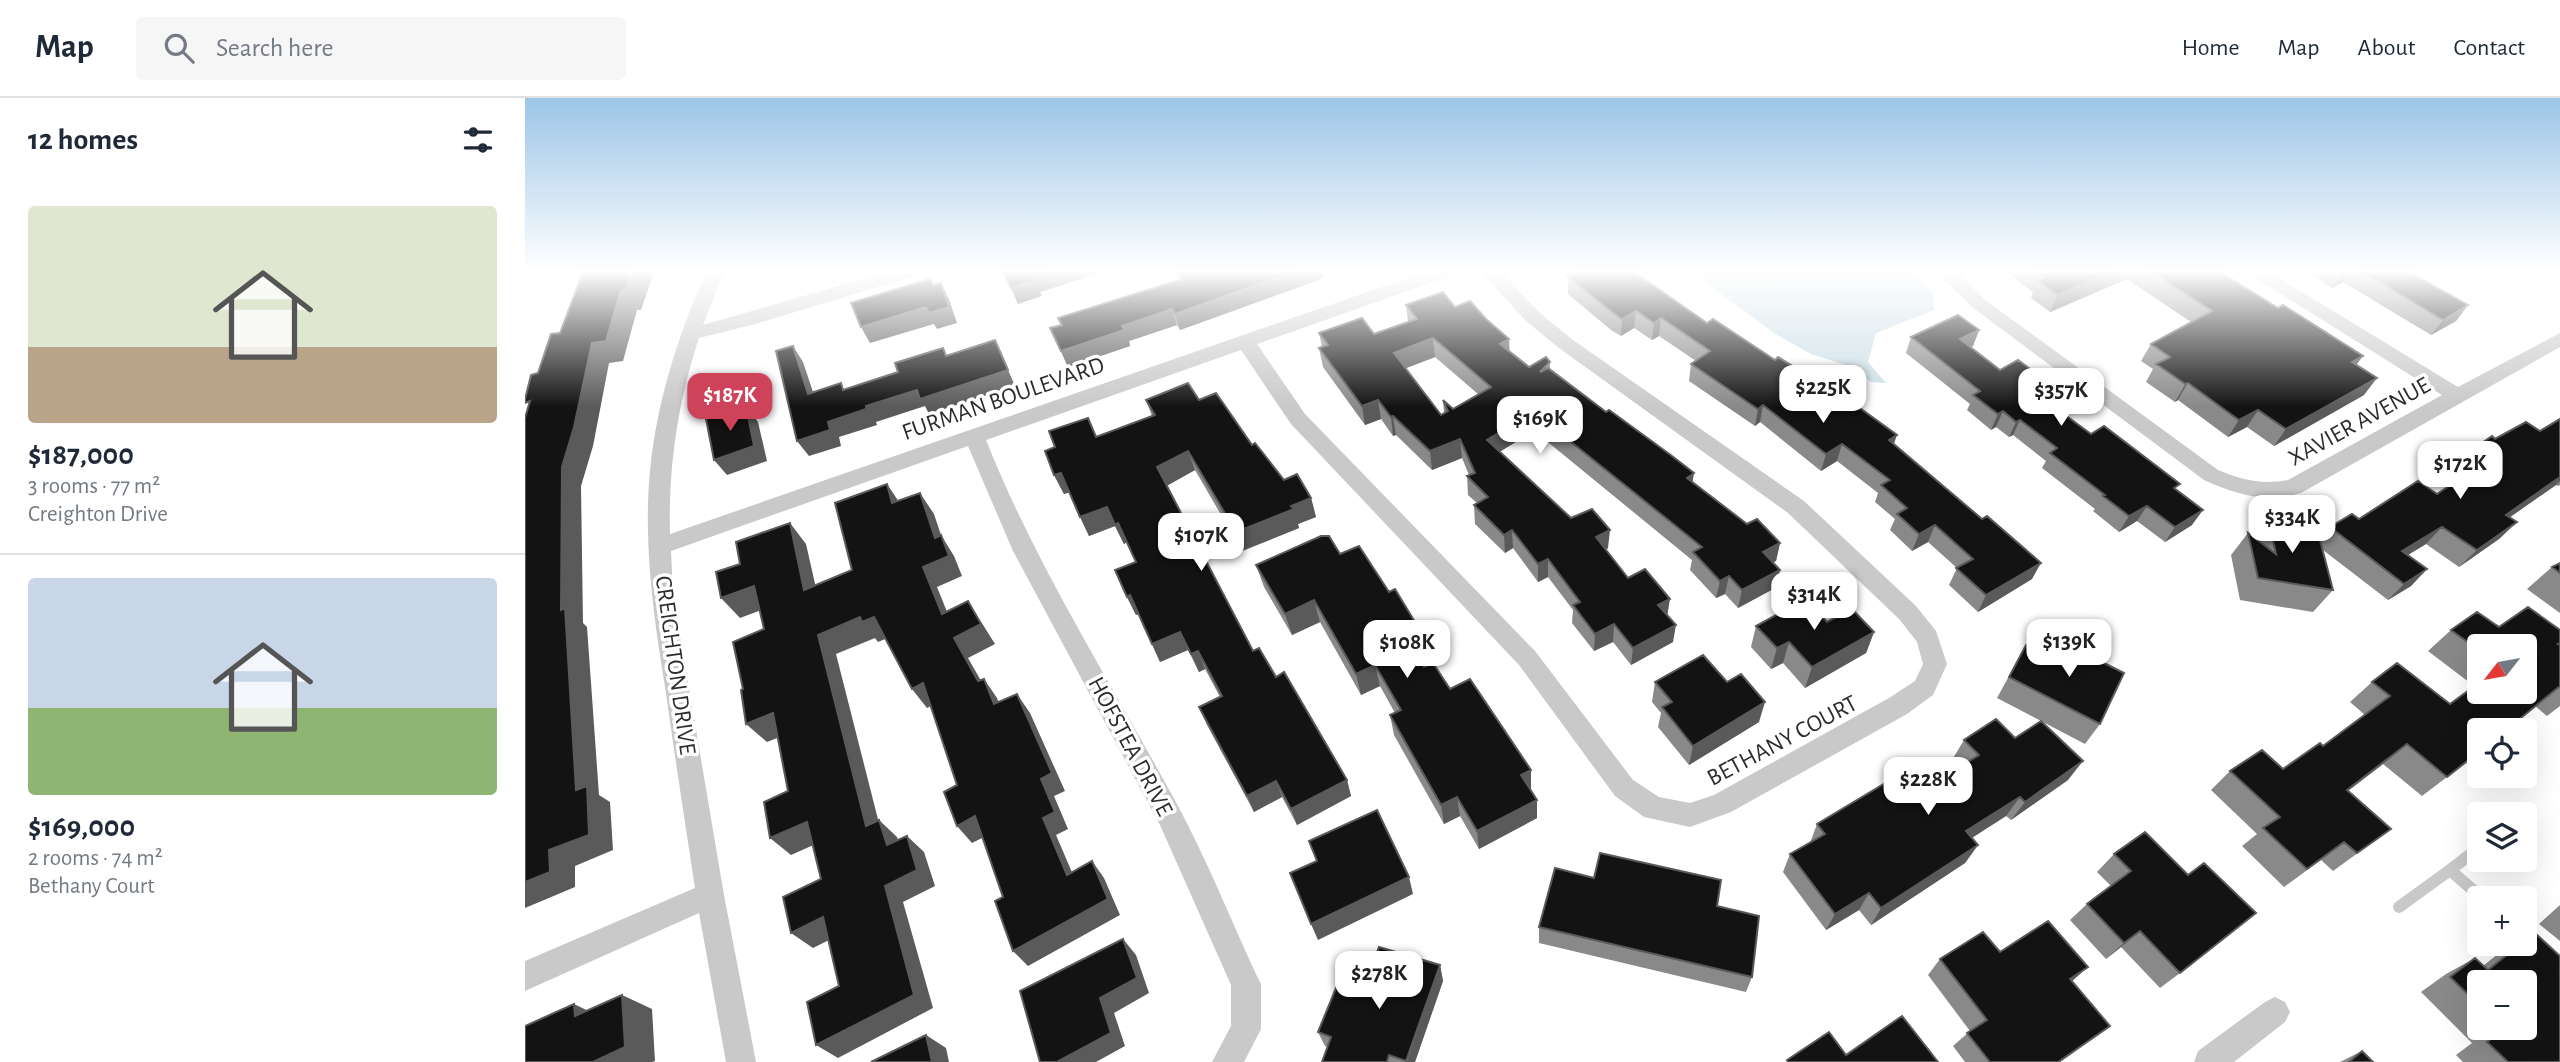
<!DOCTYPE html>
<html lang="en">
<head>
<meta charset="utf-8">
<style>
  :root { --surface:#fff; --page:#f6f6f7; --text:#1f2937; --muted:#747a83; --line:#e0e1e3; --accent:#cf435a }
  body { margin:0; font-family:"Alegreya Sans",sans-serif; background:var(--page); color:var(--text); height:100vh; display:flex; flex-direction:column; font-size:26px; white-space:nowrap }
  * { box-sizing:border-box; margin:0 }
  p { font-size:23px; color:var(--muted) }
  .icon { flex:none; width:38px; height:38px; fill:none; stroke:currentColor; stroke-width:2; stroke-linecap:round; stroke-linejoin:round }
  .map { position:relative; flex:1; overflow:hidden }
  .drawer { display:flex; flex-direction:column; background:var(--surface); width:525px }
  .drawer>* { flex:none }
  .needle { width:46px; rotate:239deg }
  .controls { position:absolute; left:1942px; top:536px; display:grid; gap:14px }
  .controls a { display:grid; place-items:center; width:70px; height:70px; border-radius:7px; background:var(--surface); box-shadow:0 7px 28px #0002; font-size:35px }
  .price { position:absolute; translate:-50% -60px; padding:0 16px; border-radius:14px; background:#fff; color:#222; font-size:23px; line-height:46px; filter:drop-shadow(0 2px 4px #0008) }
  .price::after { content:''; position:absolute; left:50%; top:42px; width:21px; height:16px; margin-left:-10px; background:inherit; clip-path:polygon(0 0,100% 0,50% 100%) }
  .price.active { background:var(--accent); color:#fff }
  ul { padding:0; list-style:none }
  li { display:grid; align-content:center; gap:14px; height:371px; padding:0 28px }
  li+li { border-top:2px solid var(--line) }
  li span { display:grid; place-items:center; height:217px; border-radius:7px; color:#555 }
  li>.icon { margin-inline-start:auto }
  span .icon { width:126px; height:126px; fill:#fffc; stroke-width:1 }
  li b { font-size:30px }
  h2 { display:flex; justify-content:space-between; align-items:center; height:84px; padding:0 28px; font-size:30px }
  header { display:flex; align-items:center; gap:42px; box-sizing:border-box; height:98px; padding:0 35px; background:var(--surface); border-bottom:2px solid var(--line) }
  header strong { font-size:33px }
  nav { display:flex; gap:38px; margin-inline-start:auto; font-size:24px }
  .search { width:490px; height:63px; background:var(--page); display:flex; align-items:center; gap:18px; box-sizing:border-box; padding:0 24px; border-radius:7px; color:var(--muted); font-size:26px }
  main { display:flex; flex:1; min-height:0 }
  .map>svg:first-child { display:block }
  .water { fill:#cadee6 }
  .lines { fill:none; stroke-linecap:round; stroke-linejoin:round }
  .service { stroke:#c9c9c9; stroke-width:12 }
  .minor { fill:#c9c9c9; fill-rule:evenodd }
  .wall { fill:#898989; fill-rule:evenodd }
  .shaded-wall { fill:#5a5a5a }
  .building { fill:#131313; stroke:#5a5a5a; stroke-width:2; fill-rule:evenodd }
  .labels { text-anchor:middle; stroke-width:7; stroke-linejoin:round; paint-order:stroke }
  .street-label { font-size:24px; fill:#2c2c2c; stroke:#fff }
</style>
</head>
<body>
<header>
<strong>Map</strong>
<div class="search"><svg class="icon" aria-label="search" viewBox="0 0 24 24"><circle cx="10" cy="10" r="6"/><path d="M15 15l6 6"/></svg>Search here</div>
<nav><a>Home</a><a>Map</a><a>About</a><a>Contact</a></nav>
</header>
<main>
<section class="drawer">
<h2>12 homes<svg class="icon" aria-label="filters" viewBox="0 0 24 24"><path d="M4 7h16M4 17h16"/><circle cx="9" cy="7" r="2"/><circle cx="15" cy="17" r="2"/></svg></h2>
<ul>
<li><span style="background:linear-gradient(#dfe7d0 65%,#b9a48a 0)"><svg class="icon" aria-label="home" viewBox="0 0 24 24"><path d="M3 11l9-7 9 7M6 9v11h12V9"/></svg></span><div><b>$187,000</b><p>3 rooms · 77 m²</p><p>Creighton Drive</p></div></li>
<li><span style="background:linear-gradient(#c9d6e8 60%,#8fb573 0)"><svg class="icon" aria-label="home" viewBox="0 0 24 24"><path d="M3 11l9-7 9 7M6 9v11h12V9"/></svg></span><div><b>$169,000</b><p>2 rooms · 74 m²</p><p>Bethany Court</p></div></li>
</ul>
</section>
<div class="map">
<svg width="2035" height="964" viewBox="0 0 2035 964">
  <rect width="100%" height="100%" fill="#fff"/>
  <path class="water" d="M1166,174H1388L1408,195L1409,212L1351,235L1343,264L1361,285L1346,284L1327,269L1286,256L1252,237Z"/>
  <g class="lines">
    <path class="service" d="M1925,772L1955,749
      M1874,809L1925,772L1957,800"/>
    <path class="minor" d="M181,174H199L178,227L362,174H392L389,178L230,226L174,240C153,303 143,369 145,436L900,174H928L925,178L732,246L780,316L1010,553L1108,682L1134,699L1165,705L1189,697L1364,600L1390,583L1398,566L1392,544L1375,522L1263,415L1034,250L1001,223L956,174H976L1015,215L1048,242L1279,403L1391,508L1411,533L1422,566L1408,597L1382,616L1206,714L1165,729L1119,719L1090,698L994,567L766,326L716,252L461,342C512,470 587,586 653,708C682,762 705,820 731,876L736,886V931L719,964H687L706,928V887L635,727L488,453L443,348L146,453L148,496L199,797L231,964H201L174,815L0,893V863L170,790C160,725 150,660 141,595C129,521 118,448 125,373C132,302 153,238 181,174Z
      M1412,174H1432L1459,201L1693,372C1717,382 1737,387 1763,382L1917,297L1721,174H1744L1933,289L2035,235V249L1776,395C1741,405 1711,397 1679,382L1447,209Z
      M1750,899L1760,904L1765,914L1760,924L1709,964H1669L1673,953L1740,904Z"/>
  </g>
  <path class="wall" d="M650,174H797L799,180L655,232L652,227L604,243L605,248L543,269L525,230L536,227L533,220L655,182Z
    M1040,174H1109L1182,225L1282,287L1368,346L1507,481L1453,514L1424,487L1432,470L1403,444L1387,453L1365,432L1370,421L1350,404L1353,395L1312,363L1296,373L1235,324L1230,328L1164,283L1166,266L1171,263L1134,238L1127,242L1109,230L1096,238L1086,232L1043,196V181L1040,178Z
    M1481,174H1695L1831,267L1839,297L1749,348L1722,329L1703,339L1653,302L1650,304L1621,284L1628,271L1616,263L1626,246L1666,224L1602,181L1525,214L1506,200L1508,194Z
    M1782,174H1884L1943,207L1931,223L1906,237L1818,184L1807,190Z
    M881,207L930,209L1004,269L1025,264V271L1168,384L1222,426L1255,445L1251,463L1248,464L1255,472L1250,490L1213,510L1200,496L1191,500L1165,472L1167,462L991,318L990,319L994,342L974,354L1046,420L1083,450L1081,452L1103,480L1143,517L1148,544L1106,567L1088,544L1069,553L1047,525L1048,512L1023,479L1013,484L988,450L980,455L950,426L949,407L952,405L943,397L942,378L944,377L937,360L907,372L871,337L868,338L856,321L840,327L798,269L794,250L797,249L794,235L849,236L883,224ZM910,259L953,296L928,311L918,302L919,315L916,317L881,270Z
    M1454,232L1448,248L1446,249L1475,272L1511,288L1528,308L1566,336L1651,392L1667,427L1640,444L1612,423L1594,434L1568,413L1570,411L1517,370L1521,363L1488,337L1484,339L1471,329L1466,332L1442,312L1445,306L1381,255L1386,239Z
    M621,302H674L727,347L759,382L786,400L791,419L773,426L774,430L717,453L670,372L642,387L728,553L751,579L822,682L826,698L772,727L757,699L729,714L682,627L674,609L695,599L680,571L674,574L663,552L635,564L613,516L611,517L602,499L611,464L602,444L599,446L590,428L564,438L544,394L539,396L529,377L530,349L572,339L627,318Z
    M2035,321V387L2033,388L2031,387L1984,419L1992,424L1974,441L1934,469L1901,446L1883,457L1902,471L1886,488L1863,502L1798,452L1808,492L1788,514L1715,502L1706,457L1723,435L1728,438L1743,419L1795,441L1805,429L1834,421L1912,396L1942,376L1931,369L1947,352L1970,341L2015,333Z
    M815,456L864,494L890,524L894,546L886,549L899,569L925,591L1006,672L1005,691L1012,720L954,751L935,718L919,726L869,637L865,617L870,615L855,588L836,597L795,524L767,537L739,489L731,467Z
    M2035,465V515L2002,491L2027,469Z
    M1302,524L1349,534L1341,555L1280,590L1258,565L1246,571L1226,549L1231,528Z
    M1974,529L2035,547V608L2022,618L2010,608L1922,679L1897,698L1858,666L1823,693L1866,731L1808,773L1796,762L1759,789L1717,748L1732,736L1686,692L1705,673L1758,671L1798,648L1840,617L1825,604L1847,584L1925,606L1949,588L1903,553L1926,532ZM1955,548L2000,593H1955Z
    M1531,541L1575,626L1560,646L1472,600L1501,547L1521,557Z
    M1130,584L1234,624L1164,667L1133,629L1136,615L1127,604Z
    M1490,640L1543,682L1486,722L1481,718L1447,740L1453,747L1440,765L1346,827L1334,812L1301,832L1258,774L1265,756L1285,745L1292,726L1399,691L1435,669L1427,662L1439,642Z
    M1620,734L1655,875L1635,890L1596,849L1581,861L1545,822L1562,806L1586,788L1572,774L1589,756Z
    M1069,780L1192,808L1227,879L1221,894L1014,845V829Z
    M2035,807V843L2014,826Z
    M2010,835L2035,964H1938L1931,957L1947,945L1896,894L1921,876L1950,860L1958,868L1979,851L1990,845H2000V840ZM1955,884L2000,929H1955Z
    M1475,854L1547,883L1585,928L1535,964H1440L1428,948L1445,933L1403,877L1415,861Z
    M915,867L918,883L890,964H797L803,949L800,948L793,934L837,892Z
    M1837,953L1848,964H1815Z"/>
  <path class="shaded-wall" d="M106,174H129L116,212H112L98,263L84,265L68,348L56,388L58,525L62,529L74,697L85,704L88,752L50,768V789L0,810V784L24,752L51,692L36,512L37,369L67,245Z
    M519,174H578L515,194L517,198L493,206L486,190L508,178Z
    M767,174H797L799,180L655,232L650,216Z
    M1585,174H1605L1602,181L1525,214L1533,197Z
    M1817,174H1824L1818,184L1807,190Z
    M416,185L424,201L432,225L412,231L409,226L345,245L336,229Z
    M1943,207L1931,223L1906,237L1918,222Z
    M647,211L652,227L604,243L605,248L543,269L536,253L597,228Z
    M1111,213L1109,230L1096,238L1097,221Z
    M1136,220L1134,238L1127,242L1129,225Z
    M1454,232L1448,248L1429,257L1435,241Z
    M908,240L910,259L871,274L869,255Z
    M984,241L985,260L975,246Z
    M470,242L490,288L404,316L400,308L351,324L352,327L314,339L316,348L284,358L272,343L303,324L341,308Z
    M268,248L278,264L294,312L283,296Z
    M1838,258L1825,275L1827,264Z
    M1284,278L1280,295L1276,284Z
    M1515,278L1508,294L1505,284Z
    M1852,280L1839,297L1749,348L1761,331Z
    M1663,285L1653,302L1650,304L1660,286Z
    M990,299L991,318L981,327V308Z
    M853,302L856,321L840,327L837,308Z
    M1238,307L1235,324L1230,328L1233,311Z
    M221,308L233,324L242,363L202,377L189,362Z
    M1733,312L1722,329L1703,339L1714,322Z
    M1478,313L1471,329L1466,332L1473,316Z
    M868,318L871,337L868,338L866,319Z
    M1495,322L1488,337L1484,339L1491,324Z
    M993,323L994,342L963,361L962,342Z
    M1372,337L1366,354L1364,342Z
    M935,341L937,360L907,372L905,353Z
    M1317,346L1312,363L1296,373L1301,356Z
    M663,353L670,372L640,389L632,369Z
    M536,375L546,394L539,396L529,377Z
    M1169,375L1166,394L1162,380Z
    M2035,379V383L2031,387L1964,434L1981,417Z
    M362,386L376,407L367,405Z
    M395,395L409,416L423,458L416,437L429,458L437,478L412,489L431,536L417,516L398,469L410,440Z
    M786,400L791,419L773,426L774,430L717,453L711,434L766,408Z
    M1622,408L1612,423L1594,434L1604,418Z
    M582,409L593,425L602,444L599,446L590,428L564,438L555,419Z
    M1678,412L1667,427L1640,444L1650,429Z
    M1992,424L1974,441L1934,469L1952,452Z
    M265,425L281,446L296,512L279,492Z
    M1410,427L1403,444L1387,453L1394,436Z
    M1917,429L1901,446L1861,470L1877,453Z
    M987,432L988,450L980,455L979,437Z
    M1085,432L1083,450L1070,457L1071,439Z
    M1255,445L1251,463L1233,472L1238,454Z
    M1023,461V479L1013,484V466Z
    M1516,465L1507,481L1453,514L1461,497Z
    M1902,471L1886,488L1863,502L1879,486Z
    M1255,472L1250,490L1213,510L1217,492Z
    M1204,478L1200,496L1191,500L1195,483Z
    M229,488L247,508L215,520L196,500Z
    M605,497L614,516L611,517L602,499Z
    M1145,501L1142,519L1133,507Z
    M789,502L795,524L767,537L760,516Z
    M443,503L470,546L443,560L467,602L453,583L429,540Z
    M335,519H349L365,539L353,544L350,540L311,556L359,745L341,728L293,537Z
    M890,524L894,546L879,552L876,531Z
    M1089,526L1088,544L1069,553L1070,536Z
    M1151,527L1148,544L1106,567L1108,550Z
    M655,534L663,552L635,564L627,546Z
    M1349,534L1341,555L1280,590L1287,569Z
    M1264,544L1258,565L1246,571L1252,550Z
    M673,553L680,571L674,574L666,556Z
    M850,567L855,588L836,597L831,576Z
    M459,581L472,600L482,625L469,606Z
    M398,585L413,604L402,610L387,591Z
    M492,596L505,615L540,693L529,698L543,731L531,737L555,793L542,777L518,720L516,681Z
    M1240,604L1234,624L1164,667L1168,648Z
    M248,615L267,634L242,644L221,626Z
    M1882,646L1858,666L1799,711L1822,692Z
    M1558,663L1543,682L1486,722L1500,704Z
    M1006,672V691L997,696L996,677Z
    M822,682L826,698L772,727L766,711Z
    M751,683L757,699L729,714L722,698Z
    M932,699L935,718L919,726L916,707Z
    M1495,699L1481,718L1429,751L1441,733Z
    M1012,702V720L954,751L952,733Z
    M450,718L465,736L447,745L432,728Z
    M354,722L372,739L380,764L362,747Z
    M282,724L302,741L266,757L245,740Z
    M382,738L399,754L410,788L378,804L408,910L313,960L291,947Z
    M1453,747L1440,765L1346,827L1356,810Z
    M567,763L579,780L595,817L503,868L488,853Z
    M884,779L888,796L793,842L786,826Z
    M1344,795L1334,812L1301,832L1310,816Z
    M298,819L318,835L288,850L266,835Z
    M1615,833L1596,849L1581,861L1599,845Z
    M598,841L611,857L624,895L589,915L600,948L571,964H532Z
    M915,867L918,883L890,964H882Z
    M1563,869L1546,884L1545,881Z
    M97,897L127,911L130,963L127,964H68Z
    M49,906L80,921L50,918Z
    M1585,928L1535,964H1533Z
    M401,937L421,950L424,964H407Z"/>
  <path class="building" d="M58,174H106L100,192H96L81,243L67,245L49,329L37,369L36,512L40,510L51,692L62,688L64,737L24,752L25,774L0,784V320L5,303L0,305V301L6,277L13,275L26,236L35,235Z
    M478,174H519L508,178L510,182L486,190Z
    M654,174H767L650,216L647,211L597,228L599,232L536,253L525,230L537,227L533,220L658,181Z
    M1052,174H1109L1182,225L1188,221L1250,262L1253,259L1284,278L1276,284L1316,308L1325,303L1372,337L1364,342L1457,421L1462,418L1516,465L1461,497L1431,470L1448,461L1410,427L1394,436L1372,416L1382,410L1356,387L1365,382L1317,346L1301,356L1238,307L1233,311L1212,297L1166,266L1185,253L1136,220L1129,225L1111,213L1097,221L1087,214L1043,179Z
    M1512,174H1585L1533,197L1513,183L1519,180Z
    M1627,174H1695L1753,210L1758,207L1838,258L1827,264L1852,280L1761,331L1733,312L1714,322L1663,285L1660,286L1631,266L1645,259L1626,246L1687,213Z
    M1838,174H1884L1943,207L1918,222Z
    M405,181L408,187L416,185L424,209L404,215L401,209L336,229L326,205Z
    M918,194L930,209L945,203L961,221L984,241L975,246L1004,269L1021,259L1025,264L1015,274L1023,270L1081,314L1084,312L1147,358L1169,375L1162,380L1222,426L1232,421L1255,445L1238,454L1255,472L1217,492L1204,478L1195,483L1168,454L1177,449L990,299L981,308L993,323L962,342L1046,420L1067,411L1085,432L1071,439L1103,480L1120,471L1145,501L1133,507L1151,527L1108,550L1089,526L1070,536L1048,507L1055,504L1023,461L1013,466L987,432L979,437L949,407L963,399L942,378L950,375L935,341L905,353L868,318L866,319L853,302L837,308L794,250L803,247L794,235L837,220L849,236L892,221L881,207ZM908,240L966,289L928,311L918,302L923,313L916,317L869,255Z
    M1433,217L1454,232L1435,241L1475,272L1493,262L1515,278L1505,284L1531,303L1525,306L1566,336L1579,328L1655,386L1649,390L1678,412L1650,429L1622,408L1604,418L1578,398L1580,397L1525,355L1532,350L1495,322L1491,324L1478,313L1473,316L1448,297L1455,293L1386,239Z
    M470,242L483,272L395,301L392,292L341,308V311L303,324L305,332L272,343L251,253L268,248L283,296L316,285L318,292L373,274L370,265L418,250L421,258Z
    M663,285L674,302L691,295L727,347L730,345L759,382L772,376L786,400L766,408L769,411L711,434L663,353L632,369L728,553L734,550L751,579L759,574L822,682L766,711L751,683L722,698L674,609L697,598L673,553L666,556L655,534L627,546L605,497L602,499L590,472L611,464L593,425L590,427L582,409L555,419L536,375L529,377L520,353L530,349L524,333L563,320L571,339L630,317L621,302Z
    M221,308L229,348L189,362L181,321Z
    M2035,321V379L1981,417L1992,424L1952,452L1917,429L1877,453L1902,471L1879,486L1805,429L1827,416L1834,421L1893,383L1912,396L1963,362L1947,352L1967,338L1970,341L2001,324L2015,333Z
    M362,386L367,405L395,395L410,440L416,437L424,458L398,469L417,516L443,503L456,526L429,540L453,583L459,581L469,606L492,596L527,675L516,681L530,714L518,720L542,777L567,763L583,801L488,853L470,803L478,799L450,718L432,728L419,694L432,687L398,585L387,591L349,519L337,524L335,519L293,537L341,728L354,722L362,747L382,738L392,772L360,788L389,897L291,947L282,904L314,888L298,819L266,835L258,799L296,781L282,724L245,740L239,704L263,693L248,615L221,626L216,592L218,591L208,544L239,531L229,488L196,500L191,474L215,466L211,444L265,425L279,492L327,472L310,405Z
    M1743,419L1791,427L1808,492L1733,480L1723,435L1751,456Z
    M796,438H804L815,456L834,448L864,494L870,491L890,524L876,531L899,569L908,565L925,591L945,581L1006,672L996,677L1012,702L952,733L932,699L916,707L865,617L876,612L850,567L831,576L789,502L760,516L731,467Z
    M2035,465V475L2027,469Z
    M1280,501L1302,524L1327,511L1349,534L1287,569L1264,544L1252,550L1231,528Z
    M2003,509L2035,532V545L2033,546L2035,547V588L1981,632H1955V653L1922,679L1882,646L1822,692L1866,731L1832,755L1819,744L1782,771L1738,730L1755,719L1705,673L1737,652L1758,671L1795,645L1798,648L1865,598L1847,584L1872,565L1925,606L1955,584V593H2000V548H1955V553L1926,532L1952,514L1974,529Z
    M1531,541L1599,575L1575,626L1484,579L1501,547L1522,558Z
    M1178,557L1202,584L1216,576L1240,604L1168,648L1137,609L1147,604L1130,584Z
    M1471,621L1490,640L1516,623L1558,663L1500,704L1495,699L1441,733L1453,747L1356,810L1344,795L1310,816L1265,756L1300,736L1292,726L1382,672L1399,691L1454,657L1439,642Z
    M852,712L884,779L786,826L765,775L792,763L784,743Z
    M1620,734L1663,777L1679,765L1731,815L1655,875L1615,833L1599,845L1562,806L1606,773L1589,756Z
    M1075,755L1196,782L1192,808L1234,818L1227,879L1014,829L1030,770L1069,780Z
    M1523,823L1563,869L1545,881L1585,928L1533,964H1465L1442,935L1462,922L1415,861L1458,834L1475,854Z
    M2010,835L2035,858V964H1983L1962,944L1978,931L1977,929H2000V884H1955V908L1925,879L1950,860L1963,872L1997,845H2000V842Z
    M598,841L612,880L575,900L586,935L532,964H515L495,893Z
    M854,849L915,867L881,963L864,957L862,964H797L806,939L793,934L813,885L837,892Z
    M97,897L100,949L68,964H0V928L49,906L50,918Z
    M1377,918L1413,964H1263L1262,962L1304,934L1321,957Z
    M401,937L407,964H346Z
    M1837,953L1848,964H1824Z"/>
  <linearGradient id="sky" x2="0" y2="1"><stop stop-color="#9cc5e7"/><stop offset="0.56" stop-color="#fff"/><stop offset="1" stop-color="#fff" stop-opacity="0"/></linearGradient>
  <rect width="2035" height="309" fill="url(#sky)"/>
  <g class="labels">
    <g class="street-label">
      <text transform="translate(478 300) rotate(-19)" y="8">FURMAN BOULEVARD</text>
      <text transform="translate(1834 323) rotate(-29)" y="8">XAVIER AVENUE</text>
      <text transform="translate(151 567) rotate(82)" y="8">CREIGHTON DRIVE</text>
      <text transform="translate(1257 642) rotate(-28)" y="8">BETHANY COURT</text>
      <text transform="translate(606 648) rotate(62)" y="8">HOFSTEA DRIVE</text>
    </g>
  </g>
</svg>
<div class="controls">
<a><svg class="needle" viewBox="-14 -14 28 28"><path d="M0-13l5 13h-10z" fill="#e53935"/><path d="M0 13l5-13h-10z" fill="#747a83"/></svg></a>
<a><svg class="icon" aria-label="locate" viewBox="0 0 24 24"><circle cx="12" cy="12" r="6"/><path d="M12 2v4M12 18v4M2 12h4M18 12h4"/></svg></a>
<a><svg class="icon" aria-label="layers" viewBox="0 0 24 24"><path d="M12 4l9 5-9 5-9-5zM3 14l9 5 9-5"/></svg></a>
<a>+</a>
<a>−</a>
</div>
<b class="price" style="left:1298px;top:327px">$225K</b>
<b class="price" style="left:1536px;top:330px">$357K</b>
<b class="price active" style="left:205px;top:335px">$187K</b>
<b class="price" style="left:1015px;top:358px">$169K</b>
<b class="price" style="left:1935px;top:403px">$172K</b>
<b class="price" style="left:1767px;top:457px">$334K</b>
<b class="price" style="left:676px;top:475px">$107K</b>
<b class="price" style="left:1289px;top:534px">$314K</b>
<b class="price" style="left:1544px;top:581px">$139K</b>
<b class="price" style="left:882px;top:582px">$108K</b>
<b class="price" style="left:1403px;top:719px">$228K</b>
<b class="price" style="left:854px;top:913px">$278K</b>
</div>
</main>
</body>
</html>
